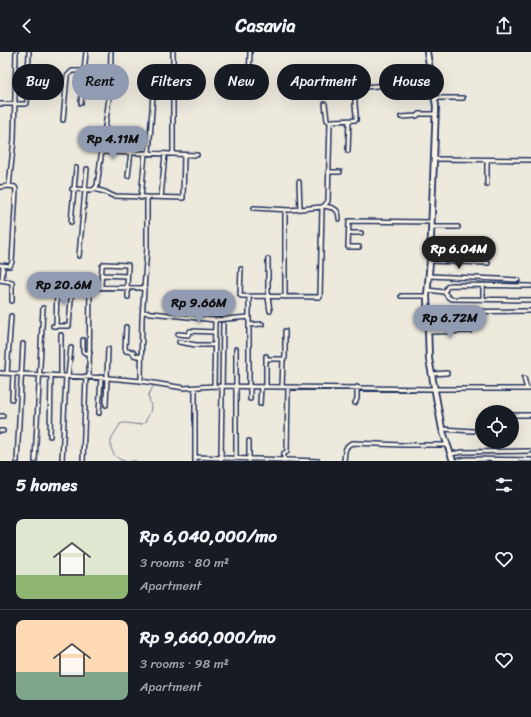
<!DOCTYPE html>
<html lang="en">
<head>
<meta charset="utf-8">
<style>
  :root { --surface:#171b24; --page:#242831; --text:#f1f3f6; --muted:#9ea1a6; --line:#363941; --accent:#919bb2 }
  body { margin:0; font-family:Sriracha,sans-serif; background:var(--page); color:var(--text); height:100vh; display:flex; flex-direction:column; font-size:15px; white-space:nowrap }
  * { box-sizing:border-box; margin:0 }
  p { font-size:13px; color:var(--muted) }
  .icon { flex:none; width:22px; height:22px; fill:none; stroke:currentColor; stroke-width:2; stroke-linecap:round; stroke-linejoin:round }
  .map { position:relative; height:409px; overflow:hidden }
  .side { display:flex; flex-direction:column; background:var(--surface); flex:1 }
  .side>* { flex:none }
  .guide { position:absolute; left:12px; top:12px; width:507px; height:36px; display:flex; gap:8px }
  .buttons { position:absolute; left:475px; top:353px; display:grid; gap:8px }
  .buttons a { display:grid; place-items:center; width:44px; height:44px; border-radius:50%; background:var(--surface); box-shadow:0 4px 16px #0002; font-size:20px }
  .price { position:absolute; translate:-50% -34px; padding:0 9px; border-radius:14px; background:var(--accent); color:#111; font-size:13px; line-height:26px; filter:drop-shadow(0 1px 2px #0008) }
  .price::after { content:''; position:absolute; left:50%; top:24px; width:12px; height:9px; margin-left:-6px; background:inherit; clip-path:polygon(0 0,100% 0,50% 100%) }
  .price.current { background:#222; color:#fff }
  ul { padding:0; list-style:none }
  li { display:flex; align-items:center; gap:12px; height:100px; padding:0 16px }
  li+li { border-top:1px solid var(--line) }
  li span { display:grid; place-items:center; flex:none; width:112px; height:80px; border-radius:8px; color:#555 }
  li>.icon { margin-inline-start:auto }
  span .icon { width:48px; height:48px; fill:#fffc; stroke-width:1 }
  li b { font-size:17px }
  h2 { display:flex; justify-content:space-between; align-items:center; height:48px; padding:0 16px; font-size:17px }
  .chip { padding:0 14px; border-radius:18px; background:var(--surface); box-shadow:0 4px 16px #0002; font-size:14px; line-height:36px }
  .chip.current { background:var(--accent); color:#111 }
  header { display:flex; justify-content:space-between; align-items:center; height:52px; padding:0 16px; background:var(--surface); font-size:18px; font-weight:800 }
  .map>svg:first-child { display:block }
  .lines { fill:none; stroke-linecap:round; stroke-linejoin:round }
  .stream { stroke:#6c778f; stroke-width:1 }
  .street-casing { stroke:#1b2f5e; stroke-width:6 }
  .primary-casing { stroke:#1b2f5e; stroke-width:8 }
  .street { stroke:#fcf5e5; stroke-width:3 }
  .primary { stroke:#fcf5e5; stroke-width:4.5 }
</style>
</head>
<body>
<header><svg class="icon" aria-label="back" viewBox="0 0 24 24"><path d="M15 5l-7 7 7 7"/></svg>Casavia<svg class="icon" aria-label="share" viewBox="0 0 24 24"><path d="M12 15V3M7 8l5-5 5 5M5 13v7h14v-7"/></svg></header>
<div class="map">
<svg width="531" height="409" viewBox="0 0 531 409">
  <rect width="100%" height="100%" fill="#eee9dd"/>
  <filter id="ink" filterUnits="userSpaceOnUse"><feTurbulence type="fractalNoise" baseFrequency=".025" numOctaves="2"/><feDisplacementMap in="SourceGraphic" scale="8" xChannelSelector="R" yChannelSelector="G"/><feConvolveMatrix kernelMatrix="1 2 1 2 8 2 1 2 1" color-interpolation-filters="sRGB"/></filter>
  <g filter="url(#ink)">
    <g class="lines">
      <path class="stream" d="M125,409C115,408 108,396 112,386C114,381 118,377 120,372C127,369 134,374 142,372C145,371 145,370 146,368C152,359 152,353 148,344L154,333
        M131,409H136"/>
      <g class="street-casing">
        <path id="street" d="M173,0V102L197,103
          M146,27L154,28
          M223,30L249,31L250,0
          M435,46H463
          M81,51L86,0
          M0,52H25L27,51L29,0
          M325,52L327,68L330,70
          M401,65L417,64L419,62H436
          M63,68L67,24L72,19H85
          M330,70L333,69L356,68C357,54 349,43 365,35L432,29
          M348,99L349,69
          M101,100L173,102
          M125,100L127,85
          M149,101L154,28L194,29
          M434,107L531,108
          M328,120H340
          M128,124L131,100
          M299,130L300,157
          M487,132V108
          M0,135L9,134L14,87L16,0
          M95,136L98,138L105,140L113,144L147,145
          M72,137L93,138L97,134L110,39L111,0
          M161,145L165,102
          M141,146L145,101
          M324,154C333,156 339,156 339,167
          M322,155L325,153L328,149L330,70
          M254,156L290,158L322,155
          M285,158V245
          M71,170L76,116
          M431,175H458
          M349,181H361
          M431,191L448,190
          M359,195H348L349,169L431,170
          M79,204L87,117
          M268,207V245L270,259
          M430,209L488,211
          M0,213L10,214L12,210L16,138L15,135L9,134
          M241,217L240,243L241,244L320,245L322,155
          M101,223L127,224
          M429,224L518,228
          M0,228L12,230V249
          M2,228L3,214
          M101,235L102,214L104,212L128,213L127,235
          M428,238L444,240L448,245L451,247L531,248
          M444,240L448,234L451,233L531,234
          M401,244H427
          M128,245V235
          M483,247V233
          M143,260L215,268L249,265
          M428,260L530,259
          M249,273L262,272
          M53,274H69L72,235L145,236
          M56,274L57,234
          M126,275L125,296L126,299L133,300L134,303L141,305
          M429,280L470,279
          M178,282L188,283L190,279L215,280
          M83,288V299L85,301H90
          M179,290L196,293H214
          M236,297V407
          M266,304V335
          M266,307H283
          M0,321L108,326L141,329L184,336L214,334L434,337H531
          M7,321L11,264
          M431,322L447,321
          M61,323V283
          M68,324L71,296
          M89,324L90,235
          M524,326L527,337
          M141,329L142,267L147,195V145L183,146L184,103
          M214,334L215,268
          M249,335V245
          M250,335V347
          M282,335L283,307L285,306V279
          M12,347L13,322
          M355,351L357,347V335
          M260,352L261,335
          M106,353L108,297
          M99,361L101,325
          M512,363H531
          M0,364H3
          M442,377L473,379
          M0,379H3
          M50,384L51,323
          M450,402L463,400L530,399
          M195,405L318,409
          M221,407L223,272
          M284,408V401L287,400L288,336
          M17,409L23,292
          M35,409L43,256
          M62,409L66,324
          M83,409L86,324
          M195,409V336
          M249,409V389
          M344,409C345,401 344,393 353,391L402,393H447
          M456,409L467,407L531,408"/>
      </g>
      <g class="primary-casing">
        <path id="primary" d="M427,0L436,54L430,209L427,244L429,307L442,377L453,409"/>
      </g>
      <use href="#street" class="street"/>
      <use href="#primary" class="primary"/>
    </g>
  </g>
</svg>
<div class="buttons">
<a><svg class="icon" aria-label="locate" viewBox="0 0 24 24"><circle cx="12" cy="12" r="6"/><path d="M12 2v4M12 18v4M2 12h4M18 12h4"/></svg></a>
</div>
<b class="price" style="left:113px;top:108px">Rp 4.11M</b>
<b class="price current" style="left:459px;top:218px">Rp 6.04M</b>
<b class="price" style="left:64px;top:254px">Rp 20.6M</b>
<b class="price" style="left:199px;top:272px">Rp 9.66M</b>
<b class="price" style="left:450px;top:287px">Rp 6.72M</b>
<div class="guide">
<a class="chip">Buy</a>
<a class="chip current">Rent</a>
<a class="chip">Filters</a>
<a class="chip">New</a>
<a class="chip">Apartment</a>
<a class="chip">House</a>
</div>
</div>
<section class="side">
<h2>5 homes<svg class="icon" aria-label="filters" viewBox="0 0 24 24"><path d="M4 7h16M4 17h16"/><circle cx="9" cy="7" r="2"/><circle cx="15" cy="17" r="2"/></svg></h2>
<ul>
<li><span style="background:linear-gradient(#dfe7d0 70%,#8fb573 0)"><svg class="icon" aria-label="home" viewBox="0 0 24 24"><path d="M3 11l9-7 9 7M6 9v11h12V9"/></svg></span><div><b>Rp 6,040,000/mo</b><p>3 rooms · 80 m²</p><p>Apartment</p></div><svg class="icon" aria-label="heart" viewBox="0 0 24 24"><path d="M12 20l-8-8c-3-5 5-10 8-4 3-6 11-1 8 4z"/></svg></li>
<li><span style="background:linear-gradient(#ffd9b3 65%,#7fa58c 0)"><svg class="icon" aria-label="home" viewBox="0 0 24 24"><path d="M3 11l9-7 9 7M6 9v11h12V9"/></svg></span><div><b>Rp 9,660,000/mo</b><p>3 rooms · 98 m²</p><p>Apartment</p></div><svg class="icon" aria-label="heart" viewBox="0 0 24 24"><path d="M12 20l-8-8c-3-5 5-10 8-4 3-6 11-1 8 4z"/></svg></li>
</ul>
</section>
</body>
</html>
